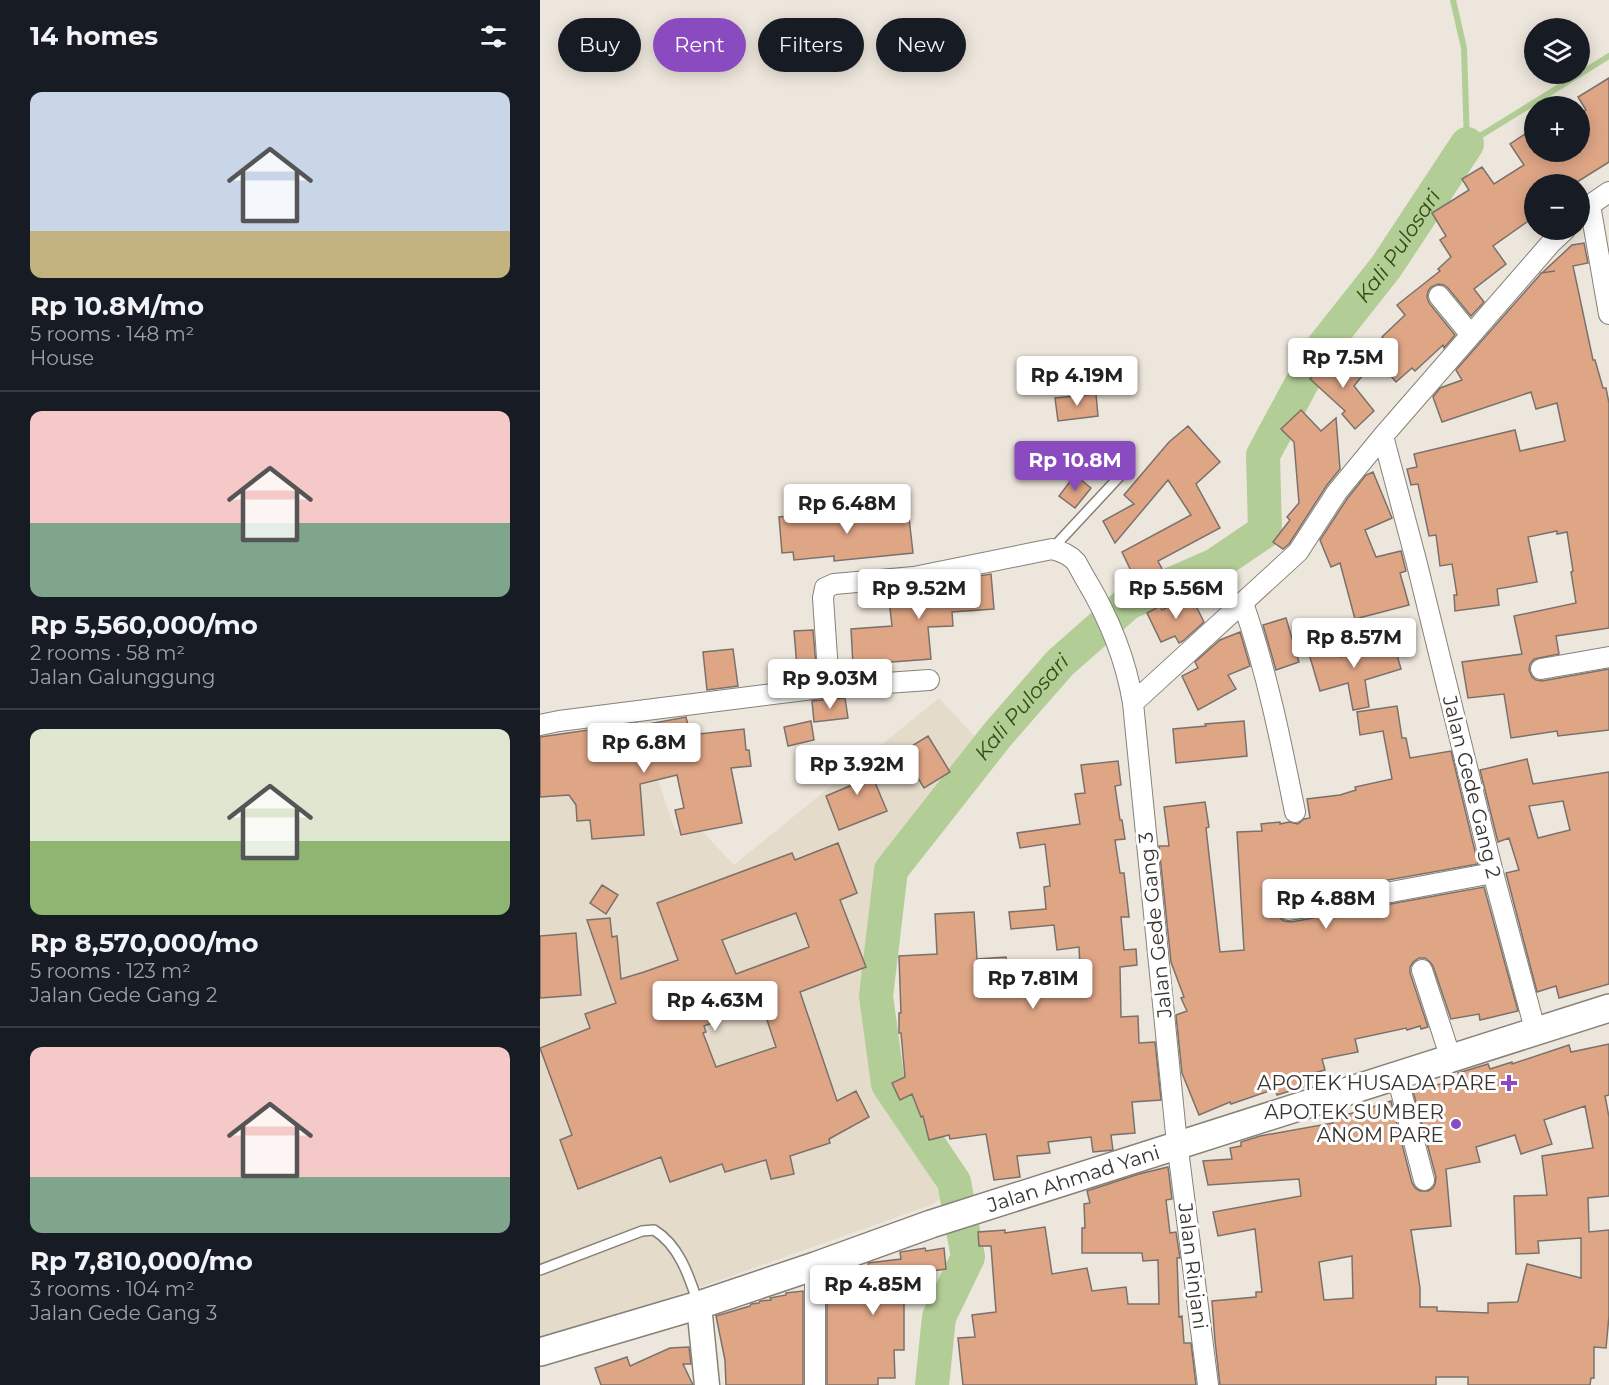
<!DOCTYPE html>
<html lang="en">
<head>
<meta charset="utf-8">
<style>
  :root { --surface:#171b24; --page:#20242c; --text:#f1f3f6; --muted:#9ea1a6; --line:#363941; --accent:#8b4bc0 }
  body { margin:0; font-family:Montserrat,sans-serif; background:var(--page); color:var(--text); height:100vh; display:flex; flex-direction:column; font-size:22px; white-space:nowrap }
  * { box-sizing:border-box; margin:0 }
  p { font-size:20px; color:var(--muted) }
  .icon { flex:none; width:33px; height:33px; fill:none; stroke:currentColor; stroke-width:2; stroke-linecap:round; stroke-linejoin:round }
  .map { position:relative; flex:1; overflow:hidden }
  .panel { display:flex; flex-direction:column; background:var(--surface); width:540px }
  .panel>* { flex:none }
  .guide { position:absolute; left:18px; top:18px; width:570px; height:54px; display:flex; gap:12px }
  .controls { position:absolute; left:984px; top:18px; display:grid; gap:12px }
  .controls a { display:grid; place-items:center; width:66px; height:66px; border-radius:50%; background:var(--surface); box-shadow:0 3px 15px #0003; font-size:30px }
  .price { position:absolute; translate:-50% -51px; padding:0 14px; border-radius:6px; background:#fff; color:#222; font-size:20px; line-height:39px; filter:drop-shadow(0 2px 3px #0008) }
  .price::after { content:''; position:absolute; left:50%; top:36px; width:18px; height:14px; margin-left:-9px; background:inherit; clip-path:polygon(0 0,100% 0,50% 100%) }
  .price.active { background:var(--accent); color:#fff }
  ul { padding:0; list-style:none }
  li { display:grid; align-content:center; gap:12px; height:318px; padding:0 30px }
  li+li { border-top:2px solid var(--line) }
  li span { display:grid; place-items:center; height:186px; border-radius:12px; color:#555 }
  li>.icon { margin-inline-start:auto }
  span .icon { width:108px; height:108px; fill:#fffc; stroke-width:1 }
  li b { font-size:26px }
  h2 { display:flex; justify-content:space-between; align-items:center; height:72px; padding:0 30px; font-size:26px }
  .chip { padding:0 21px; border-radius:27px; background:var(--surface); box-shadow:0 3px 15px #0003; font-size:21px; line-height:54px }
  .chip.active { background:var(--accent); color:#fff }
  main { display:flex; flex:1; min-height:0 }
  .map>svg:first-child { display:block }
  .built { fill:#e5dbcb }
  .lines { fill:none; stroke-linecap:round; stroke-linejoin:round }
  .stream { stroke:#b2cd95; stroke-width:6 }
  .river { stroke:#b2cd95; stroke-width:34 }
  .building { fill:#dfa686; stroke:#7b716b; stroke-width:1.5; fill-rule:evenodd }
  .service-casing { stroke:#878178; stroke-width:12 }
  .minor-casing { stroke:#878178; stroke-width:22 }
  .tertiary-casing { stroke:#878178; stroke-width:27 }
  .secondary-casing { stroke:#878178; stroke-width:30 }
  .service { stroke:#fff; stroke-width:9 }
  .minor { stroke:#fff; stroke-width:20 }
  .tertiary { stroke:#fff; stroke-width:24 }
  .secondary { stroke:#fff; stroke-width:27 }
  .poi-dot { fill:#8b4bc0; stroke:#fff; stroke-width:2 }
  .labels { text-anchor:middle; stroke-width:6; stroke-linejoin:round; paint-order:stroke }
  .street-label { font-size:20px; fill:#373431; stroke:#fff }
  .poi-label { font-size:20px; fill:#373431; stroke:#fff; text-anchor:end }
  .water-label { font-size:21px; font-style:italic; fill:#344c11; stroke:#fff }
</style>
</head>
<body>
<main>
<section class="panel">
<h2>14 homes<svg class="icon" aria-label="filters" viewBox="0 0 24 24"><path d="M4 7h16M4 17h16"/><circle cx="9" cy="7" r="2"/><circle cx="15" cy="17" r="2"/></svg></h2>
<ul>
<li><span style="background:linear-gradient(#c9d6e8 75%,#c2b280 0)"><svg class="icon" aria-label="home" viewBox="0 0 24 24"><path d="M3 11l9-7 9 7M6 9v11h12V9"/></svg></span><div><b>Rp 10.8M/mo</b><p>5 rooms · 148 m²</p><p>House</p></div></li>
<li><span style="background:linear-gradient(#f6c9c9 60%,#7fa58c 0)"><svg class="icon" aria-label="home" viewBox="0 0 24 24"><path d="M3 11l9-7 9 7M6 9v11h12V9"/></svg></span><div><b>Rp 5,560,000/mo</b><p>2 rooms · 58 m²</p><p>Jalan Galunggung</p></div></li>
<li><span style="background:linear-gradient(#dfe7d0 60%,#8fb573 0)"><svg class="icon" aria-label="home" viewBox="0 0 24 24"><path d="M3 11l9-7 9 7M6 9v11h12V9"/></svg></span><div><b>Rp 8,570,000/mo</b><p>5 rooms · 123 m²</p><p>Jalan Gede Gang 2</p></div></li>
<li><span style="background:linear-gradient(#f6c9c9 70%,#7fa58c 0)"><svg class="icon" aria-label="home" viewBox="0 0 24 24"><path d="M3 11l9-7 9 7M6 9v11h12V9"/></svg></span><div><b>Rp 7,810,000/mo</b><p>3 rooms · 104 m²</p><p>Jalan Gede Gang 3</p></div></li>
</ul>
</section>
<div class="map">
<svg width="1069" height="1385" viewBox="0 0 1069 1385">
  <rect width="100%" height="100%" fill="#ede6dc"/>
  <path class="built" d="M399,698L452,755L366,871L330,1073L402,1198L391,1205L0,1344V772L112,763L135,830L157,826L194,865Z"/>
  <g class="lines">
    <path class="stream" d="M913,0L924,48L927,144
      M927,144L1069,56"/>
    <path class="river" id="s1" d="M392,1385L399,1317L428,1257L414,1182L348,1084L336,996L351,870L458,734L520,663L588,603L675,565L725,531L723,455L778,353L846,267L927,144"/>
  </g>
  <path class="building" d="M1069,78V162L1034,184H994V217L953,246L966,264L934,289L944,302L931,316L908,288L904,285L898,284L891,287L888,291L887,297L889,303L915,335L904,348L903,345L875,371L872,368L856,382L834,357L849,343L842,337L865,315L857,305L900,271L898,269L911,257L900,240L906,236L892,213L929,190L922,179L942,167L954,184L984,165L970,144L994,128V152H1040V113L1046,110L1038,97Z
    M1044,243L1048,263L1033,266L1053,360H1055L1063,388H1066L1069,403V628L1016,636L1019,654L994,659L990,664L989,670L992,677L996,680L1002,681L1069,669V730L1018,736L1017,731L971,738L964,694L928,698L922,662L982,654L974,616L1036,603L1031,572L1033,571L1027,532L1017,534V531L988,537L997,582L957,589L959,605L915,611L914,595H917L912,564L900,566L896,535L889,536L878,484L871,485L867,469L877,467L874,454L975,430L980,451L1025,441L1017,403L996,409L991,392L902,422L893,397L900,388L922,380L916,370L999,276L1001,273L1015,271L1002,273L1032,245Z
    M795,351L822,376L814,386L834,411L815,429L802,414L805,411L770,379Z
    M556,394L558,416L518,421L515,398Z
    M761,410L781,431L796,418L800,469L787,485L749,544L743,549L733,542L750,520L747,517L759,503L754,442L741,429Z
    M648,426L680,462L656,484L680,528L618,561L623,571L597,583L582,552L651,515L628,480L575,543L563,521L594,504L584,495L629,442Z
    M833,472L852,518L825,530L836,557L861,551L866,571L860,573L869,605L815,619L800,563L791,567L780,540L807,499L826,475Z
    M535,475L551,488L535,508L519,496Z
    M368,509L373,553L294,561V556L254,560L253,552L242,553L239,517L292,512V516L322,513V515Z
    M451,574L454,609L412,612L413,626L388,627L391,659L313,665L311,629L352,626L348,591L376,589L408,582L433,581L432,577Z
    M651,596L664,622L643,641L639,643L635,636L621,642L607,613L620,606L622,610Z
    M746,618L759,662L736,670L723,625Z
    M273,630L276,666L257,667L254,631Z
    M700,632L710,666L688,675L696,689L658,710L642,676L658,668L655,662L680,640Z
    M853,641L861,669L825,680L829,707L813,710L808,683L780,691L769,654L797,646L801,657Z
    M193,649L198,686L167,690L163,652Z
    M305,698L308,718L274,722L272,701Z
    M857,706L862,738H866L870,758L911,751L938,864L747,898L742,900L738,905L737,912L740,918L744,921L751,922L944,887L978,1011L940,1020L939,1014L911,1019L893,966L890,962L885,958H879L873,962L870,967V973L888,1027L881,1029L880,1026L867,1030L866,1028L815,1039L818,1052L782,1059L785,1070L763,1076L766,1086L737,1095L735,1089L691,1104L690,1102L659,1115L642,1073L636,1015L647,1011L641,998L644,997L631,962L619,846H629L624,807L665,802L669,827L666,828L680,952L704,950L697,832L722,831L721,824L740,822V824L749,822L758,824L764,819L770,818L767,799L800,795L816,790L815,787L852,779L843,731L820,735L817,712Z
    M146,717L150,735L204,729L206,750H209L211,766L191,768L202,823L141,835L135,810L144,808L137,775L100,784L104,835L52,839L50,820L37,821L36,805L29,795L0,797V737L97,723L98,726Z
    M271,721L274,740L248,746L244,727Z
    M704,721L707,756L636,763L633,729L666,726L665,724Z
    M388,736L410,772L384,788L362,752Z
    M324,756L347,811L299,830L286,796L312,785L302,765Z
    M987,759L993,784L1069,772V984L1019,998L1016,986L997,992L966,873L979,870L969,838L958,842L940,770ZM1023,801L1030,830L998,838L989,806Z
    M578,761L581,785L575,786L580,820H582L585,839L575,840L580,873H584L589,917H581L584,950L596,949L597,965L580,967L581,1017L598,1016L599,1043L615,1042L621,1100L592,1102L595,1133L571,1135L573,1150L553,1152L551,1137L508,1142L510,1153L477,1156L480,1177L454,1180L446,1134L410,1139L409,1135L389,1140L383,1116L381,1117L372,1094L360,1100L352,1083L365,1077L361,1033H359V1013H361L359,956L397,954L395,914L434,912L437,959L466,957L467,965L489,962L492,986L525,988L526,985L541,986L539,947L517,950L514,925L471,929L469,912L506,909L504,887L510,886L505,844L480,848L477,833L540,824L535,794L545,793L541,765Z
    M298,843L317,893L300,900L326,967L260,992L297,1101L316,1091L329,1117L289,1139L290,1143L250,1156L254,1174L231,1179L226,1160L185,1172L182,1164L130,1182L121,1157L38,1189L20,1140L32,1135L0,1048L50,1028L45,1014L76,1003L47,920L70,918L72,937L77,936L81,979L104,972L138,960L117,903L252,853L255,860ZM256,913L269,947L196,974L182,940ZM222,1005L236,1047L176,1067L163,1033L166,1032L164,1026Z
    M62,885L78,895L66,914L50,903Z
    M36,933L41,995L0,998V936Z
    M1069,1044V1095L1065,1096L1069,1117V1196L1048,1198L1049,1232L1069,1230V1316L1066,1348L1054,1347V1378H1051L1050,1385H928V1377H896V1385H680L675,1341L672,1301L716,1297V1292H722L715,1229L678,1236L673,1212L761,1196L759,1179L668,1185L663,1161L692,1159L690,1148L701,1146V1142L720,1136L793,1123L792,1118L817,1112L851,1101L872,1183L875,1188L880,1191H888L893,1188L895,1184L896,1177L873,1091L920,1079L918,1073L948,1064L950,1069L972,1062V1064L1029,1045L1031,1052ZM1045,1106L1053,1148L1002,1156L1007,1195L974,1196L976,1254L999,1253L998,1241L1041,1238V1278L987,1264L978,1301L977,1302L948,1303V1313L897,1311V1307H880V1288L871,1230L911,1226L906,1169L940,1162L936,1147L975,1135L981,1154L1012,1144L1004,1120ZM812,1256L813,1298L784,1300L779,1262Z
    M628,1167L632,1199L626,1200L630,1233L636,1232L640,1258H637L639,1317L642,1316L644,1343H651L656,1385H423L418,1338L435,1337L432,1315L456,1312L451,1246H439L438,1232L465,1230V1233L505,1227L512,1274L547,1268L552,1291L586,1287L588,1304H619L618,1260L603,1261L602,1253H542V1228H545L544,1204L550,1203L547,1191L599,1174Z
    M385,1248L386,1251L404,1248L406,1269L385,1272L388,1292L364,1295V1350H354L355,1378H338V1385H287V1278L302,1275V1273L310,1270L329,1269L328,1263L361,1259L360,1252Z
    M263,1291V1385H186L185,1360L176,1316L210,1306L211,1304L219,1303L220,1301L231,1300L230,1298L246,1295V1293Z
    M149,1347L151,1364H143L153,1385H61L55,1368L87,1357L90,1366L130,1348Z"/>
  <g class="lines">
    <g class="service-casing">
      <path id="service" d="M512,549L579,477
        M0,1270L102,1231L114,1230C139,1245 149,1276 158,1303"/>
    </g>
    <g class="minor-casing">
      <path id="minor" d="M1050,205L1069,314
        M1041,213L1050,205L1069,192
        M899,296L931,335
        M843,436L876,560L953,873L996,1033
        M703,603C727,672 741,742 755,812
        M1001,669L1069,657
        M289,687L389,680
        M593,703L758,552L797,492L843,436L1011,243L1025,230
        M0,725L19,721L289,687L283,598L285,588L294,584L374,577L512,549C521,552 529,554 536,562C539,567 542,573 545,578C568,616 586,660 593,703L636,1134L668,1385
        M749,910L792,903L953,873
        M882,970L911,1059
        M857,1076L884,1180
        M275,1385V1266"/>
    </g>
    <g class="tertiary-casing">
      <path id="tertiary" d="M159,1305L167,1385"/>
    </g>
    <g class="secondary-casing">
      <g id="secondary">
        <path id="s2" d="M0,1352L159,1305L275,1266L391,1224L1069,1008"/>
      </g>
    </g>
    <use href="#service" class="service"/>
    <use href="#minor" class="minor"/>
    <use href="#tertiary" class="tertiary"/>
    <use href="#secondary" class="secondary"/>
  </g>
  <g class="poi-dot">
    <path d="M966 1074h6v6h6v6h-6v6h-6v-6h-6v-6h6z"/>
    <circle cx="916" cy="1124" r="6"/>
  </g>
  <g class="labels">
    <g class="street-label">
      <text transform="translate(932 787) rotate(76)" y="7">Jalan Gede Gang 2</text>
      <text transform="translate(615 925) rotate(-96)" y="7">Jalan Gede Gang 3</text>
      <text dy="7" stroke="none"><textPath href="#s2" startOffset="561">Jalan Ahmad Yani</textPath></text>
      <text transform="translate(653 1266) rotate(83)" y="7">Jalan Rinjani</text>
    </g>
    <g class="poi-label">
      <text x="957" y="1090">APOTEK HUSADA PARE</text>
      <text x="904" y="1119">APOTEK SUMBER<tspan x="904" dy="23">ANOM PARE</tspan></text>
    </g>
    <g class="water-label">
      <text dy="7" stroke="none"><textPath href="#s1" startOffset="1384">Kali Pulosari</textPath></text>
      <text dy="7" stroke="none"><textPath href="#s1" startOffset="754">Kali Pulosari</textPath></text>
    </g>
  </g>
</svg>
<div class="controls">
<a><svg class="icon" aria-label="layers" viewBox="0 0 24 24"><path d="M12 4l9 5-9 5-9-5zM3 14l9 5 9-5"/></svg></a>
<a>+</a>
<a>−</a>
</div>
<b class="price" style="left:803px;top:389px">Rp 7.5M</b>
<b class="price" style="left:537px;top:407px">Rp 4.19M</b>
<b class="price active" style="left:535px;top:492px">Rp 10.8M</b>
<b class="price" style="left:307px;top:535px">Rp 6.48M</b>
<b class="price" style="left:379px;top:620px">Rp 9.52M</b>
<b class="price" style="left:636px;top:620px">Rp 5.56M</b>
<b class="price" style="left:814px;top:669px">Rp 8.57M</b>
<b class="price" style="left:290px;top:710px">Rp 9.03M</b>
<b class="price" style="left:104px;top:774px">Rp 6.8M</b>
<b class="price" style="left:317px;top:796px">Rp 3.92M</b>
<b class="price" style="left:786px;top:930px">Rp 4.88M</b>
<b class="price" style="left:493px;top:1010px">Rp 7.81M</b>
<b class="price" style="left:175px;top:1032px">Rp 4.63M</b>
<b class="price" style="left:333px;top:1316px">Rp 4.85M</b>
<div class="guide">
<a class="chip">Buy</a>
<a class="chip active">Rent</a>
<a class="chip">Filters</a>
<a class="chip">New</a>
</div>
</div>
</main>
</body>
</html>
